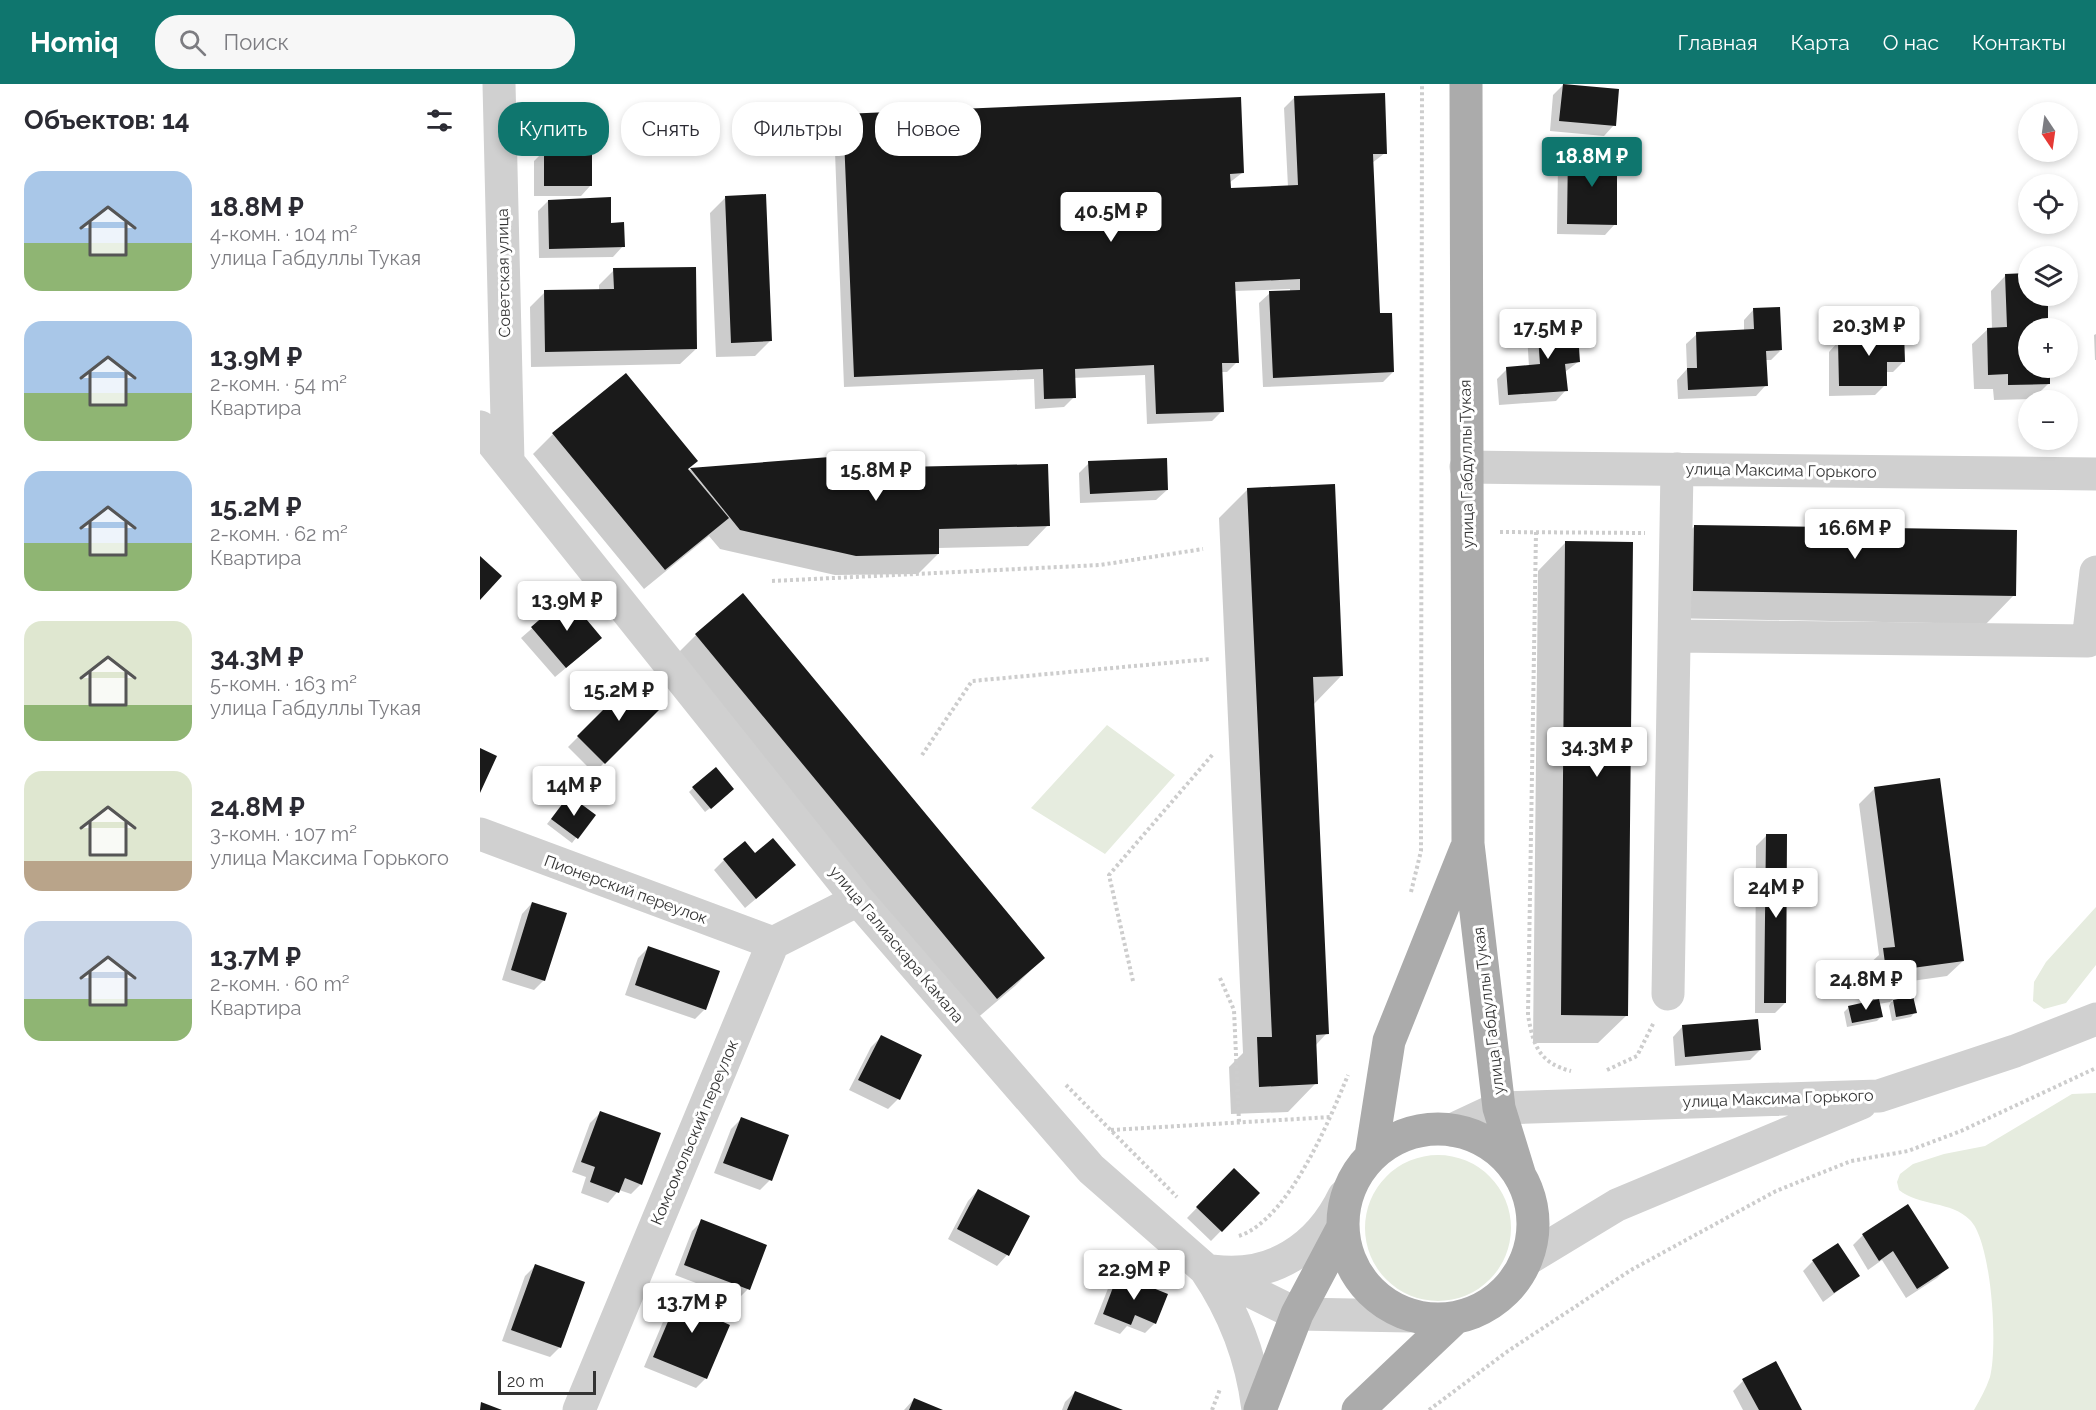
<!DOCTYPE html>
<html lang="ru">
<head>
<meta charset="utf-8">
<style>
  :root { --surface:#fff; --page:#f7f7f7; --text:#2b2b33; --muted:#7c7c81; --accent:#0f766e }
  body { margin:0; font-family:Raleway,sans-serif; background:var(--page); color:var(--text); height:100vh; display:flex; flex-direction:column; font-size:22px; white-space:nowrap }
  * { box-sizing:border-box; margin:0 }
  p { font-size:20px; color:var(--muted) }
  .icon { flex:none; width:33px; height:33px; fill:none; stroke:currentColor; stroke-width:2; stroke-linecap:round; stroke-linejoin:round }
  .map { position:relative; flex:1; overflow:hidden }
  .details { display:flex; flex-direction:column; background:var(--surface); width:480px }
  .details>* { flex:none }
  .hud { position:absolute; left:18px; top:18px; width:570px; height:54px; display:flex; gap:12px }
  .needle { width:39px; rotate:167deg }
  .fabs { position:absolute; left:1538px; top:18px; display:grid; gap:12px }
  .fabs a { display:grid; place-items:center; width:60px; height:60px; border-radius:50%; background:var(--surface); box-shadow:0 3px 9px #0003; font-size:30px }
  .scale { position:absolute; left:18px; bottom:15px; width:98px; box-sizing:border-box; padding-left:6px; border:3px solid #333; border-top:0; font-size:16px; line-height:21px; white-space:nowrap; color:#333; -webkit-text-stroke:4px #fff; paint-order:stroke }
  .price { position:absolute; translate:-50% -51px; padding:0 14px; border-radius:6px; background:#fff; color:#222; font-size:20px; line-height:39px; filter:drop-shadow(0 2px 3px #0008) }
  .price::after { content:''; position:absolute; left:50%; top:36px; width:18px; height:14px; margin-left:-9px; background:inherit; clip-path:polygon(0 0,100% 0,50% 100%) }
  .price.active { background:var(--accent); color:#fff }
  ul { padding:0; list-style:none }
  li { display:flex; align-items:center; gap:18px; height:150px; padding:0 24px }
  li span { display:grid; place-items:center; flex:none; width:168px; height:120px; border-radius:18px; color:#555 }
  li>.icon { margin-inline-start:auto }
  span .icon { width:72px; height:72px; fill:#fffc; stroke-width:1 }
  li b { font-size:26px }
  h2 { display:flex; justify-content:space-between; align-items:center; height:72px; padding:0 24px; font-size:26px }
  .pill { padding:0 21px; border-radius:24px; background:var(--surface); box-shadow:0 3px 9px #0003; font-size:21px; line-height:54px }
  .pill.active { background:var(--accent); color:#fff }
  header { display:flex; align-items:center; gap:36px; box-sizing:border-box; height:84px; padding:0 30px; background:var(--accent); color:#fff }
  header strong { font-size:28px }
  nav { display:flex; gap:33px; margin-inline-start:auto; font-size:21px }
  .search { width:420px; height:54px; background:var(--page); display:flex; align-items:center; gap:15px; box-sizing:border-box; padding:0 21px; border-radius:24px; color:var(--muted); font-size:22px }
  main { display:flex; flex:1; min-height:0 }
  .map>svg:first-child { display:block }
  .green { fill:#e6ecdf }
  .shadow { fill:#0003 }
  .building { fill:#1a1a1a }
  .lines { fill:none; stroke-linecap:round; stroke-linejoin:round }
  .path { stroke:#cdcdcd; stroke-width:4; stroke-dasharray:3 3; stroke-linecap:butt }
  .minor { stroke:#d0d0d0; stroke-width:33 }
  .major { stroke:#ababab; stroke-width:33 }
  .labels { text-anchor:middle; stroke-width:6; stroke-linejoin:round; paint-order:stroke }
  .street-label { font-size:16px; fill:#333; stroke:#fff }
</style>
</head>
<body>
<header>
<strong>Homiq</strong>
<div class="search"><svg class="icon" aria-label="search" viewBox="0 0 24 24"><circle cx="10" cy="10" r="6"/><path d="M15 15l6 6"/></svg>Поиск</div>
<nav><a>Главная</a><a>Карта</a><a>О нас</a><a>Контакты</a></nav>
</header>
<main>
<section class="details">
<h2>Объектов: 14<svg class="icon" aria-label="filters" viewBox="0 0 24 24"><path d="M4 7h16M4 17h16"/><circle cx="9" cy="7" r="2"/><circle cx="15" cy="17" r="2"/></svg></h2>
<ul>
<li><span style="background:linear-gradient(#a9c7e8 60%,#8fb573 0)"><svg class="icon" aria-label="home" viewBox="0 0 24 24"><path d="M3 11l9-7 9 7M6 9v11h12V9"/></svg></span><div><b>18.8M ₽</b><p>4-комн. · 104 m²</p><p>улица Габдуллы Тукая</p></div></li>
<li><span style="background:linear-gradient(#a9c7e8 60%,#8fb573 0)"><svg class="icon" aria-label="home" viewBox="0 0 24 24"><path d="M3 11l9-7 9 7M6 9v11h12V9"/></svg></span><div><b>13.9M ₽</b><p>2-комн. · 54 m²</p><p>Квартира</p></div></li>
<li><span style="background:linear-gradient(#a9c7e8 60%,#8fb573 0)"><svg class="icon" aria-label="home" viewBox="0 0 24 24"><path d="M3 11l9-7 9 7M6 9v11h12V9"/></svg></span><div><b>15.2M ₽</b><p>2-комн. · 62 m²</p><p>Квартира</p></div></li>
<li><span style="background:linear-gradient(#dfe7d0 70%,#8fb573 0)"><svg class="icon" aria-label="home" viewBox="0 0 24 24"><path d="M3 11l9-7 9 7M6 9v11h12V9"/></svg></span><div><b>34.3M ₽</b><p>5-комн. · 163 m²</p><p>улица Габдуллы Тукая</p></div></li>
<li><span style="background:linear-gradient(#dfe7d0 75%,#b9a48a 0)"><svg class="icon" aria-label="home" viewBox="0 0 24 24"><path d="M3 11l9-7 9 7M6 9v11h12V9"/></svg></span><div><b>24.8M ₽</b><p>3-комн. · 107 m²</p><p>улица Максима Горького</p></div></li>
<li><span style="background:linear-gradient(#c9d6e8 65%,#8fb573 0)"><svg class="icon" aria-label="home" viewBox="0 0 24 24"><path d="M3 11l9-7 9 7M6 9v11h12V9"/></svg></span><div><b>13.7M ₽</b><p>2-комн. · 60 m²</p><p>Квартира</p></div></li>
</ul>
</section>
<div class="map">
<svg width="1616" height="1326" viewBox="0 0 1616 1326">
  <rect width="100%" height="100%" fill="#fff"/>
  <path class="green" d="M627,641L695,691L625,770L551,724Z
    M1616,823V881L1586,919L1564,925L1553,917L1554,898L1566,878Z
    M1616,1009V1326H1494C1500,1315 1506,1305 1510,1293C1518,1263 1512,1158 1490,1136C1472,1117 1438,1122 1419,1106L1417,1098L1420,1090L1433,1080L1464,1070L1505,1062L1592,1010Z
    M885 1144a73 73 0 1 1 146 0a73 73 0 1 1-146 0Z"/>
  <path class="shadow" d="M1083,1L1134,41L1124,52L1070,47L1073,11Z
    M814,14L905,69L892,79L899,231L913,288L903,298L783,303L779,219L790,209L810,208V205L754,207L757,278L747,288H741L742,327L732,337L667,340L665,291L593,294L594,313L584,323L555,325L554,295L364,303L354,42L364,31L762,89L749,99V105L808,103L804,24Z
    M64,67L111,101L101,112H54V77Z
    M1088,69L1135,140L1125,151L1077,150L1078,79Z
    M245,114L291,256L275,272L236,273L230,129Z
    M68,117L130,140L143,162L133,173L59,174L58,127Z
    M134,186L216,265L200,280L51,283L50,223L65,208L119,206V201Z
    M1548,190V212H1566L1567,244H1548V284H1568L1569,299L1553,315L1514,316L1513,305H1494L1492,260L1508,245H1512L1511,207L1526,191Z
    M1274,225L1301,266L1291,276H1285L1286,301L1276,312L1198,315L1197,296L1207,285L1206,260L1217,250L1264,247V236Z
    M1057,240L1098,278L1085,288L1086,306L1076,317L1019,321L1017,295L1027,285L1049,283L1047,250Z
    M1366,249L1423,278L1413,288H1405V301L1395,311L1349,312V268Z
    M1616,250V276H1615L1614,251Z
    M73,350L207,386L363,374L374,385L568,441L548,462L458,464V470L438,490L355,491L240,465L229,452L164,505L53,370Z
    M609,379L687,406L676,416L600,419L599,389Z
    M768,405L862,591L834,620L847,949L835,962L836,999L808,1028L751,1030L749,983L763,969L739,434Z
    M1215,442L1534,511L1506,540L1185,534L1186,470Z
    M1086,458L1147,931L1118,959H1053L1058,487Z
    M87,514L110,564L75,593L41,554Z
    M216,551L563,874L535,902L488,942L188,579Z
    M153,598L179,624L114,689L88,663Z
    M213,704L248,710L225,728L209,708Z
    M1394,705L1483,877L1467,892L1425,898L1426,903L1410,918L1399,920L1401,933L1397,937L1367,943L1364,928L1369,923L1381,921L1379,906L1390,895L1388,881L1399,871L1379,720Z
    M84,718L114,731L92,759L67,740Z
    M1286,752L1305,919L1295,929H1275L1276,762Z
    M275,771L304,791L265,824L234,786L244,776Z
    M52,819L64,896L54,906L22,896L42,830Z
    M168,864L225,925L215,935L145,911L158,874Z
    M1348,887L1378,905L1374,910H1344L1343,892Z
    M1432,913L1435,928L1431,933L1412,937L1409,922L1411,918Z
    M1203,942L1280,966L1270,976L1195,982L1193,953Z
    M401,953L440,972L418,1015L408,1025L369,1006L391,963Z
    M120,1029L161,1100L151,1110L139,1106L128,1119L101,1109L106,1093L92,1088L110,1039Z
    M261,1035L290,1096L280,1106L234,1089L251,1045Z
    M744,1096L778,1109L731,1157L707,1134Z
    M498,1106L548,1133L527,1171L517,1182L468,1155L488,1117Z
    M222,1137L268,1205L258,1215L195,1191L212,1147Z
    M1383,1151L1467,1184L1457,1194L1426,1214L1402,1176L1388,1186L1373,1161Z
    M1333,1177L1378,1192L1343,1218L1323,1187Z
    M55,1182L80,1263L70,1273L22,1257L45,1192Z
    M639,1192L675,1239L665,1249L647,1242L640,1250L614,1240L629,1202Z
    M203,1204L228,1233L226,1294L216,1304L164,1283L193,1214Z
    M1263,1297L1320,1326H1263L1253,1307Z
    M595,1308L640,1326H582L585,1318Z
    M434,1315L460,1326H424Z"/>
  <path class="building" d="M1083,0L1139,5L1136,42L1079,37Z
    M905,9L907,70H893L900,229H912L914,288L793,294L789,207L820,206V195L755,198L759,279H742L744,328L676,330L674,281L595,285L596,314L564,315L563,285L374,293L363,30L761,13L764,89L750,90L751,104L818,101L814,12Z
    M64,66H112V102H64Z
    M1088,67H1137V141L1087,140Z
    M286,110L292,257L251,259L245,112Z
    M131,113V139L144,138L145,163L69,165L68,116Z
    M216,183L217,265L65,268L64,206L134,205L133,184Z
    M1548,189V212H1568V244H1548V284H1570V300L1528,301V290L1508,291L1507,244L1527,243L1525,190Z
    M1300,223L1302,266L1286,267L1288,302L1208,306L1207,284H1217L1216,248L1274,245L1273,224Z
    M1097,235L1100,278L1085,280L1088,307L1028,311L1026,283L1060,280L1057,238Z
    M1365,247H1424L1425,278H1407V302H1359L1358,257L1365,256Z
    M146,289L218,377L208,385L249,434L185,486L72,349Z
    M363,372L374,384L568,380L570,442L459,445V470L376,472L260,446L210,384Z
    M687,374L688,406L610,410L608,377Z
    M855,400L863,592L833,593L849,950L836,951L838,1000L779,1003L777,953H792L767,404Z
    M1214,441L1537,446L1536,512L1213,507Z
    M1085,457L1153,458L1148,932L1081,931Z
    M0,472L22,492L0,516Z
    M263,509L565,874L517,915L215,550Z
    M87,512L122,554L86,584L51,543Z
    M153,596L181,624L125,680L97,652Z
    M0,664L17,672L0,709Z
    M236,683L254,705L231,725L212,703Z
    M1460,694L1484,877L1425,885L1427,904L1396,907L1394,889L1406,887L1403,864L1415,863L1394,703Z
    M89,711L116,731L98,755L71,735Z
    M1286,750H1307L1306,919H1284Z
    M293,754L316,781L276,815L243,775L265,757L275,769Z
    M52,818L87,829L65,897L31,886Z
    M168,862L240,887L226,926L155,901Z
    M1379,884L1380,906H1348V886Z
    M1433,912L1437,929L1416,933L1413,916Z
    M1399,915L1403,933L1372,939L1368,922Z
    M1278,935L1281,966L1205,973L1202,941Z
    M401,951L442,971L420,1016L378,996Z
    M120,1027L181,1049L162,1101L145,1094L139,1109L110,1098L115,1083L101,1078Z
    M261,1033L309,1051L292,1097L243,1079Z
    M754,1084L780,1109L742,1148L716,1123Z
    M498,1105L550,1132L529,1172L477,1145Z
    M1428,1120L1469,1184L1437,1205L1413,1167L1399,1177L1382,1150Z
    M221,1135L287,1161L270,1206L204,1181Z
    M1358,1159L1380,1192L1354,1209L1332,1176Z
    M55,1180L105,1198L81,1264L31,1246Z
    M638,1190L688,1210L676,1240L655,1231L651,1241L623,1230Z
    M203,1202L237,1216L230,1232L250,1241L227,1295L173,1273Z
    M1296,1277L1322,1326H1279L1262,1295Z
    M595,1307L643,1326H587Z
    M434,1314L463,1326H429Z
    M1,1318L22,1326H0Z"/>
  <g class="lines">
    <path class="path" d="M1020,448L1165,449
      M1056,448L1048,931C1053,961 1059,979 1091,987
      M292,497L620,481L723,465
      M442,671L492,597L730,575
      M931,808L941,767L942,0
      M740,894L754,926L759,1038
      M653,897L629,791L733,670
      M1127,986L1157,972L1174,938
      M586,1001L697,1113
      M631,1046L851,1033
      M759,1152C809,1135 849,1037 868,991
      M732,1326L740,1305
      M949,1326L1028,1267L1151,1186L1296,1107L1371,1077L1428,1067L1481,1047L1616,984"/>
    <path class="minor" d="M19,0L28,378
      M0,343L378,816L611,1085L725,1185L817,1230L930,1232
      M986,383L1616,390
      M1195,552L1608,557L1616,488
      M0,750L293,859
      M1188,910L1197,385
      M972,1046L1019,1024L1399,1012L1535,967L1616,935
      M1046,1176L1137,1121L1381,1019
      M725,1185C755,1229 772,1274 778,1326
      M733,1187C792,1195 839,1164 864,1112
      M99,1326L293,859L378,816"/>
    <path class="major" d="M986,0L988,760L1019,1024L1040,1092
      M863 1140a95 95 0 1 1 190 0a95 95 0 1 1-190 0Z
      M891,1072L909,957L986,765
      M780,1326L817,1230L862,1145
      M878,1326L975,1234"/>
  </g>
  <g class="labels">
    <g class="street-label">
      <text transform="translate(23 189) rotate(-91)" y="6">Советская улица</text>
      <text transform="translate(986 380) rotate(-91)" y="6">улица Габдуллы Тукая</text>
      <text transform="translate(1301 386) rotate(1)" y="6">улица Максима Горького</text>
      <text transform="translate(146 805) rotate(20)" y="6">Пионерский переулок</text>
      <text transform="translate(417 860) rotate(50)" y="6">улица Галиаскара Камала</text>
      <text transform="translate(1008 927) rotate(-97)" y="6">улица Габдуллы Тукая</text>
      <text transform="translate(1298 1014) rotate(-2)" y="6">улица Максима Горького</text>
      <text transform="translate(214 1048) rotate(-67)" y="6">Комсомольский переулок</text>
    </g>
  </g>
</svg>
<div class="fabs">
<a><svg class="needle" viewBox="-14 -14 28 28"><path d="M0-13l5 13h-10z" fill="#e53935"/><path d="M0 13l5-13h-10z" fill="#7c7c81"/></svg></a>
<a><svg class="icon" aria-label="locate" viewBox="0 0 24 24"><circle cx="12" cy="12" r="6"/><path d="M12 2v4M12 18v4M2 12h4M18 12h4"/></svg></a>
<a><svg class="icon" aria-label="layers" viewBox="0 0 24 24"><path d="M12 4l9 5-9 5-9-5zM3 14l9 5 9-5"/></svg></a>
<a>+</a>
<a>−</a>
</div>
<div class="scale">20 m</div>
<b class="price active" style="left:1112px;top:104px">18.8M ₽</b>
<b class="price" style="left:631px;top:159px">40.5M ₽</b>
<b class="price" style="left:1389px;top:273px">20.3M ₽</b>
<b class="price" style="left:1068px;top:276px">17.5M ₽</b>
<b class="price" style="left:396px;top:418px">15.8M ₽</b>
<b class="price" style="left:1375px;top:476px">16.6M ₽</b>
<b class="price" style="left:87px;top:548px">13.9M ₽</b>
<b class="price" style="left:139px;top:638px">15.2M ₽</b>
<b class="price" style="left:1117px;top:694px">34.3M ₽</b>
<b class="price" style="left:94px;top:733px">14M ₽</b>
<b class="price" style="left:1296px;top:835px">24M ₽</b>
<b class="price" style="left:1386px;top:927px">24.8M ₽</b>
<b class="price" style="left:654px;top:1217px">22.9M ₽</b>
<b class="price" style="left:212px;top:1250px">13.7M ₽</b>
<div class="hud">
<a class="pill active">Купить</a>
<a class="pill">Снять</a>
<a class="pill">Фильтры</a>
<a class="pill">Новое</a>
</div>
</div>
</main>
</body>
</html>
